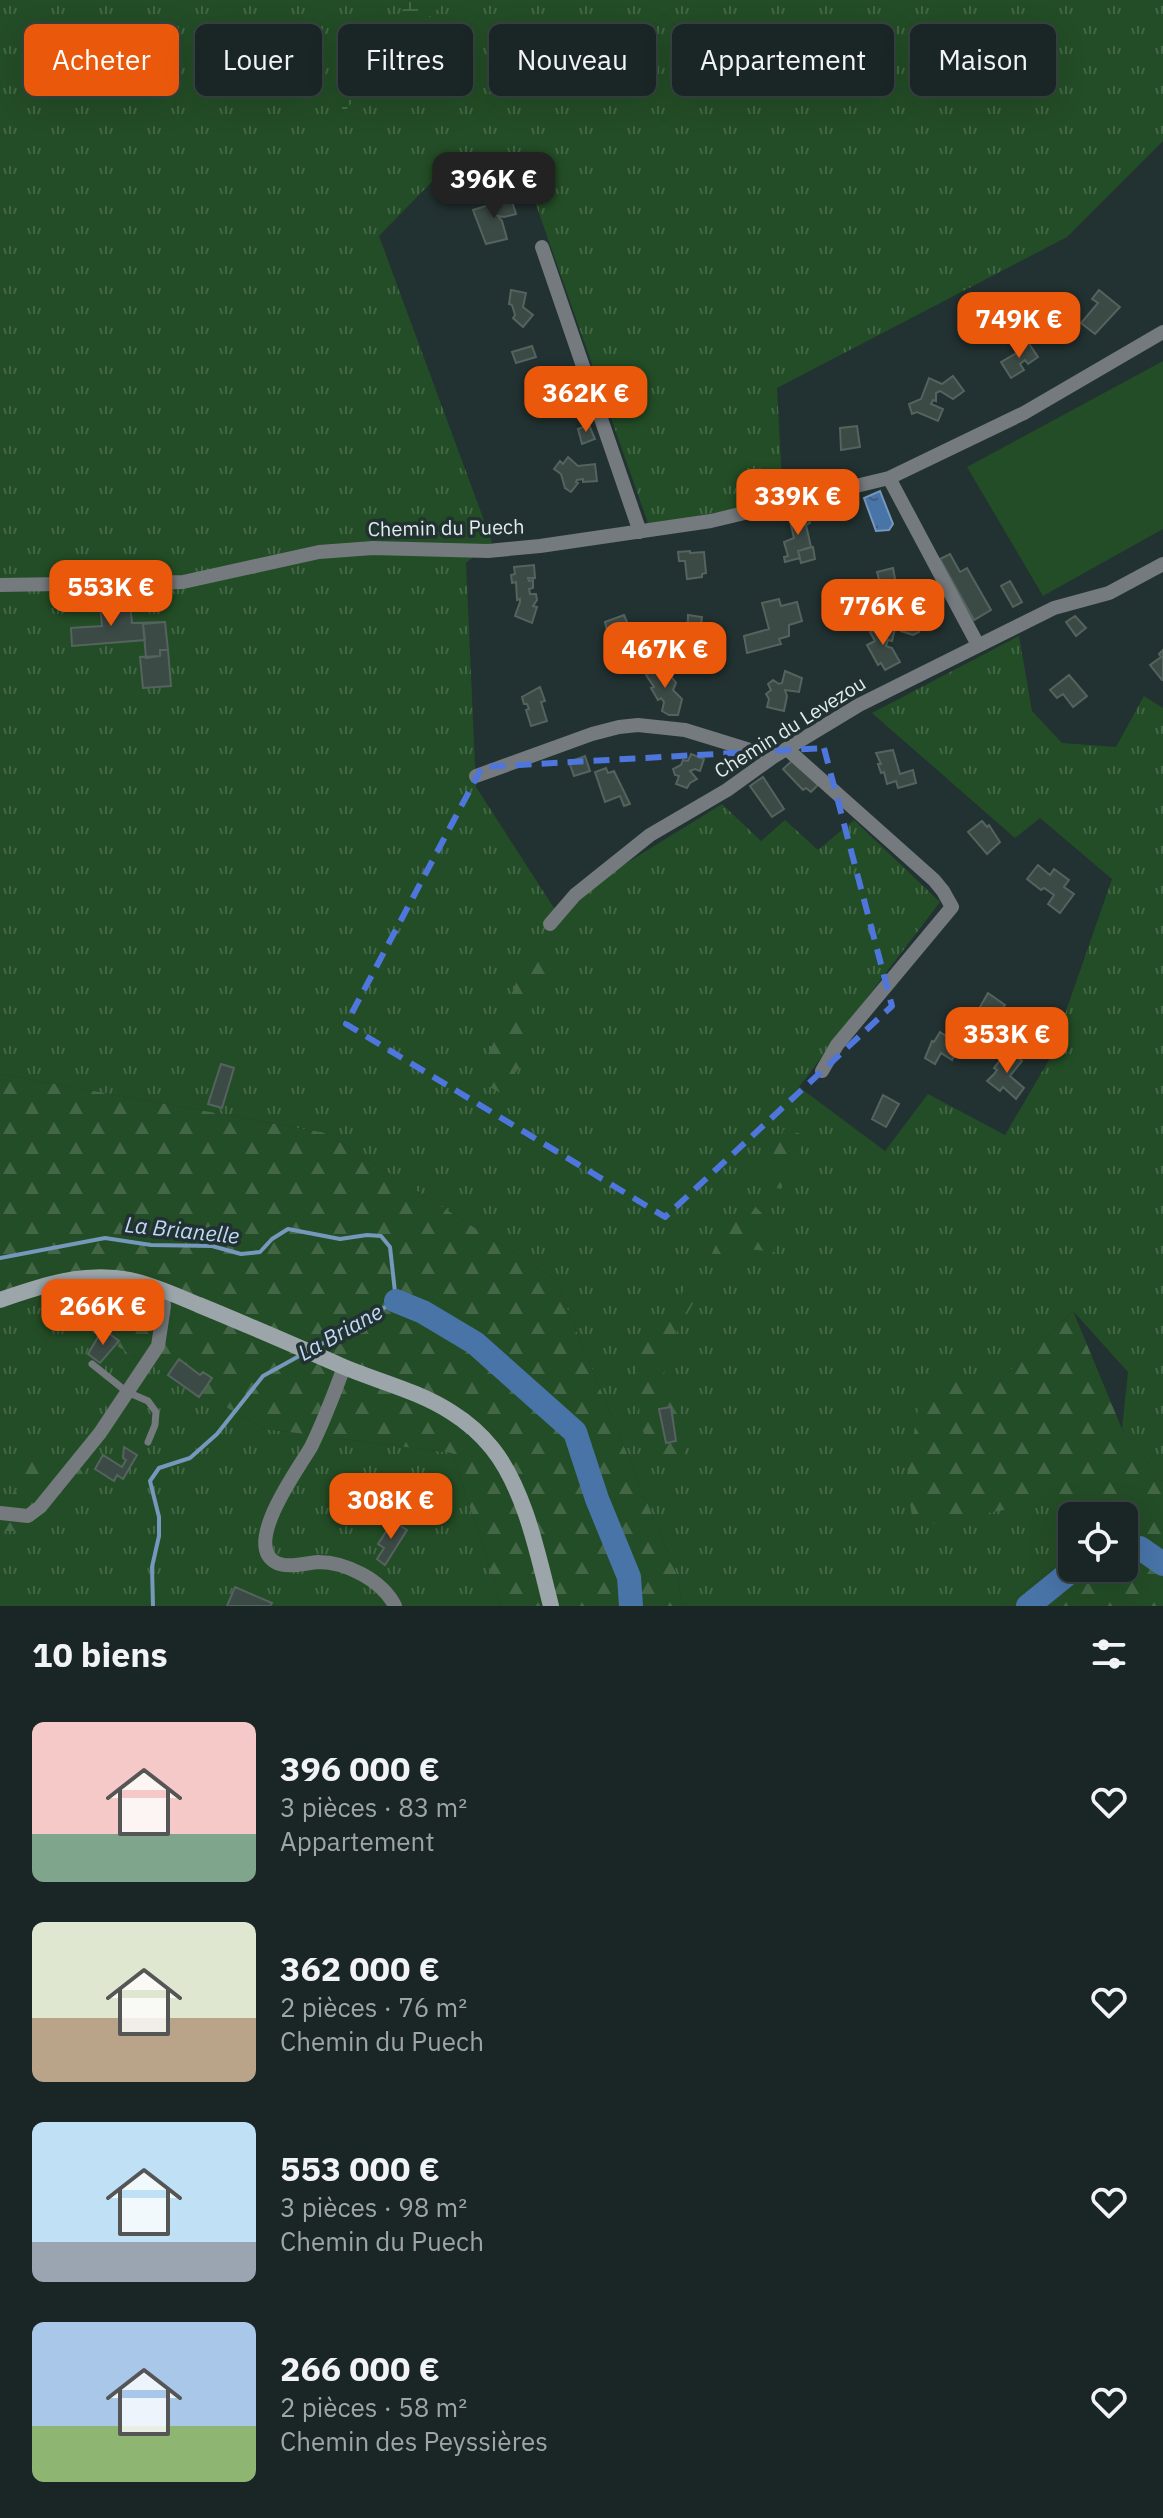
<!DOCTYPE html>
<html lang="fr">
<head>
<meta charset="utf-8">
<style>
  :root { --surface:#1a2525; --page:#273132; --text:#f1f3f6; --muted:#9fa5a7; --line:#384242; --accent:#ea580c }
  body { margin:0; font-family:"IBM Plex Sans",sans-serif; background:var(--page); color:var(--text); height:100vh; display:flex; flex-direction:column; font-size:30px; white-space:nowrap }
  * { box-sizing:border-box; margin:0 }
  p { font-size:26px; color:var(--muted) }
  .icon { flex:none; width:44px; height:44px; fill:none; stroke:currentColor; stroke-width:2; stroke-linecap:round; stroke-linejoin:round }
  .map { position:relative; height:1606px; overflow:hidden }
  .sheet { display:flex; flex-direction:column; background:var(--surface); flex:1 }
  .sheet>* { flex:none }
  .banner { position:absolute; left:24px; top:24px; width:1116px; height:72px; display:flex; gap:16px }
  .tools { position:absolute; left:1058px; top:1502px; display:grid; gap:16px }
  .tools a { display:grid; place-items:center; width:80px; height:80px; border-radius:12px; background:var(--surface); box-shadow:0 8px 32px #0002,0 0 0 2px var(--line); font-size:40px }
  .price { position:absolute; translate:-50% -68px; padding:0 18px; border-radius:16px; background:var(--accent); color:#fff; font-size:26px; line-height:52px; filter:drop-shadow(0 2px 4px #0008) }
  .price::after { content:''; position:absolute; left:50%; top:48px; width:24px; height:18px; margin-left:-12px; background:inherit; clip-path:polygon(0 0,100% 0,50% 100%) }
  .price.on { background:#222; color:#fff }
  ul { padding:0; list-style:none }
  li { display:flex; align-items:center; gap:24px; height:200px; padding:0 32px }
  li span { display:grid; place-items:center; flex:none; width:224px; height:160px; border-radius:12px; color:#555 }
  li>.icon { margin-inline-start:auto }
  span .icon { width:96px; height:96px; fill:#fffc; stroke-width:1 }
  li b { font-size:34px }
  h2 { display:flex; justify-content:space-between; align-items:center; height:96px; padding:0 32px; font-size:34px }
  .chip { padding:0 28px; border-radius:12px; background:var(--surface); box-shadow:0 8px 32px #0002,0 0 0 2px var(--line); font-size:28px; line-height:72px }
  .chip.on { background:var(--accent); color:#fff }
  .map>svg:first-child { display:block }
  .grass { fill:url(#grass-tufts) }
  .forest { fill:url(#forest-firs) }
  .wetland { fill:url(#wetland-marsh) }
  .garden { fill:#234d26 }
  .water { fill:url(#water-ripples); stroke:#7698bc; stroke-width:2 }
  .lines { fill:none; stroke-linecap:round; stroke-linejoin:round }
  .stream { stroke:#7698bc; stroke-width:4 }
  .river { stroke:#4874a8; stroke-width:24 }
  .building { fill:#3c4a45; stroke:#54635e; stroke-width:2 }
  .lane { stroke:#747a7d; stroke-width:7 }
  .street { stroke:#747a7d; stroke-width:14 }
  .secondary { stroke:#9ba5aa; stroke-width:16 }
  .marked { fill:none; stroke:#4e76dd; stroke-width:6; stroke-dasharray:16 10; stroke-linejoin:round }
  .labels { text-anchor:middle; stroke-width:7; stroke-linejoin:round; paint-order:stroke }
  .street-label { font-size:20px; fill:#e3ecec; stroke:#223131 }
  .water-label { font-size:22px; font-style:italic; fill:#bfd8f6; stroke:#223131 }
</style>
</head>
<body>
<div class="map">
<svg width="1163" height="1606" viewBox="0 0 1163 1606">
  <defs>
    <pattern id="grass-tufts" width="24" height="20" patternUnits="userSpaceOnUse" patternTransform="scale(2)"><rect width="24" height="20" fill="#234d26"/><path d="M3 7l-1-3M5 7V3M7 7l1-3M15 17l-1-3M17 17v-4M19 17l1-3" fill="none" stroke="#436746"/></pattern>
    <pattern id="forest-firs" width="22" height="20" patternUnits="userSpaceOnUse" patternTransform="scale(2)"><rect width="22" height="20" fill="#234d26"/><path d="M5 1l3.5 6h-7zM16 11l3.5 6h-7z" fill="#436746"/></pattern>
    <pattern id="wetland-marsh" width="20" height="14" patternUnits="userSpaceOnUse" patternTransform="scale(2)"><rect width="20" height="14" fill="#234d26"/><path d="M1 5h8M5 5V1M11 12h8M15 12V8" fill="none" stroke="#436746"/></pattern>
    <pattern id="water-ripples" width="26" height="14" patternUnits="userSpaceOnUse" patternTransform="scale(2)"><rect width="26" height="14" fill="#4874a8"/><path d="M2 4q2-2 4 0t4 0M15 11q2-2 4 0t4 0" fill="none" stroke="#465e78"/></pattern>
  </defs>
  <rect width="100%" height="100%" fill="#223131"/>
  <path class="grass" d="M0,0H1163V141L1067,237L777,388L783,499L649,526L528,182L455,158L379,236L492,542L466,563L476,787L554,908L722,804L761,841L785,820L818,850L854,820L940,902L799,1087L885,1151L928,1094L1005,1135L1049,1060L1112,879L1040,818L1015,838L872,713L1019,636L1032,711L1062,743L1116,747L1144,696L1163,708V1481L1122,1429L1128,1372L1073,1311L995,1385L1099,1492L1095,1516H1072V1552L1005,1606H683L677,1575L555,1279L326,1133L0,1074Z
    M38,1302L265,1429L452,1453L502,1606H0V1303Z"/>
  <path class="forest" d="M559,935L530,1014L523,1062L501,1093L478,1081L533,939Z
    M0,1074L326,1133L555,1279L677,1575L683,1606H502L452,1453L265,1429L38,1302L0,1303Z
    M784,1129L807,1136L781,1189L761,1184Z
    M749,1200L767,1219L774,1252L748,1249L717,1270L710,1258L719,1238Z
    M692,1280L695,1300L671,1342L664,1374L684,1424L685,1473L651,1461L640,1419L636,1352Z
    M1073,1311L1122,1429L1163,1481V1606H1005L1072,1552V1568H1124V1516H1095L1099,1492L914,1527L906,1481L924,1373L995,1385Z
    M66,1454L88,1467L42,1531H0L1,1502L20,1488L23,1462Z"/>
  <path class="wetland" d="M411,0H447L385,61L345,111L332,107L364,55Z"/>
  <path class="garden" d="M1163,361V529L1043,596L967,467Z"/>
  <path class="water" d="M880,491L893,524L889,530L876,531L864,498Z"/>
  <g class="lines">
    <path class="stream" d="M0,1258L105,1238L151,1245L212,1246L241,1254L260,1252L272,1239L288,1229L340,1239L367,1235L381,1236L390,1247L396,1301L313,1349
      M153,1606L152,1567L159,1536V1517L150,1481L159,1468L190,1458L217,1434L263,1376L301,1355"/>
    <path class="river" d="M396,1301L423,1312L475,1343L575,1432L597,1499L629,1577L631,1606
      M1124,1548H1140L1163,1564
      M1028,1606L1075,1568"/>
  </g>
  <path class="building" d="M511,198L516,214L504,217L498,216L502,221L507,239L486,244L473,210Z
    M511,290L526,293L523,307L533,315L523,327L513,318L515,315L512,305L509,304Z
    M1099,290L1120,307L1095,334L1081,323L1098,303L1092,299Z
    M1028,342L1038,357L1028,364L1025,360L1020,364L1024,370L1011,378L1001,362L1020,351L1018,348Z
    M532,346L536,357L516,363L512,352Z
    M953,376L964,391L953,399L940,391L936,393V401L933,400L931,404L943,409L938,421L917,412L912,414L909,404L921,399L929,378L942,384Z
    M539,378L545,383L549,379H556L555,393L559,397L562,393H580L579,406L582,408V413L564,408L565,403H559V401L555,400L554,405H547L544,409H537L534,400L537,397H541L542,391H538L531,385Z
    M589,425L595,439L582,444L578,429Z
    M857,426L860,447L841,450L840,428Z
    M568,457L578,466L595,464L597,481L583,482V479L577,480L576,482L578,483L571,492L565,488L561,474L554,469L560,461L563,464Z
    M808,512L810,523L806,525L811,547L798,551L800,558L785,562L784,557L788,556L784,542L794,538L789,517Z
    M813,547L815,559L801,563L798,551Z
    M690,551V553L704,552L706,573L702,574V577L687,579L685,561H679L678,552Z
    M950,554L960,572L967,568L991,610L974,620L940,559Z
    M534,565L535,578H528L529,581L533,580V588L529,589L530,594H536L537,600L533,606L537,607L532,623L515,616L520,602V599L517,600L516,582L512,583L511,575L515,574L514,567Z
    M893,568L897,589L913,584L916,593L907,595L908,601L903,603L902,597L874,605L871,595L874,589L881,587L877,572Z
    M1010,581L1022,602L1013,607L1001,586Z
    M779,599L781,606L797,602L802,621L789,625V636L779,639L781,644L747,653L744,636L769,629L762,603Z
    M130,603L132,623L165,622L143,624L145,640L72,646L71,628L102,626L100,605Z
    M624,615L630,629L646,624L652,640L628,649L611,645L614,631L607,630L605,622Z
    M688,615L702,617L700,632H703L699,652L684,650L685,642H687Z
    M1075,616L1086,628L1076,636L1066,622Z
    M905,618L921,624L919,632L913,635L901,631Z
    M165,622L168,650H160V656L146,658L143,624Z
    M884,625L895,629L892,641L888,640L886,646L892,648L900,662L885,670L881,663L878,665L867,645L875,641L870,632Z
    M160,650H168L171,686L143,688L140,657L160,656Z
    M1163,650V679L1162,680L1150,665L1161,657L1159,654Z
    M663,665L676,683L673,690L682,699L678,715H669L662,711L664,702L661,698L658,700L651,688L654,687L646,675Z
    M785,671L802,678L799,692L785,690L787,696L784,711L767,707L769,699L766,694L771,690L768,684L773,680L779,684L782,683Z
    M1069,675L1087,696L1073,707L1063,694L1057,698L1050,690Z
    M540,687L545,701L541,702L547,721L531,726L526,710L529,709L527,704H524L522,697Z
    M893,750L900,774L913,770L916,783L898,788L896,781L887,784L884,772L881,773L878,764H881L876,753Z
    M691,754L704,759L700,771L695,769L690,771L697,779L690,783L687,788L676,784L679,776L675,775L673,769L681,765L683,760L688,761Z
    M585,756L590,771L574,776L569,762Z
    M793,760L818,785L811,792L806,788L803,790L783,769Z
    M606,768L608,773L614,771L630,804L624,806L620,796L605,802L595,772Z
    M763,777L784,809L772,817L750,786Z
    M982,821L987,827L989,825L1000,842L987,854L968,832Z
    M1038,865L1050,875L1054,869L1069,880L1064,887L1074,894L1060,913L1048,904L1054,895L1044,888L1041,890L1027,879Z
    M988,993L1005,1005L985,1033L971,1023Z
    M940,1032L957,1043L956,1045L959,1047L963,1038L970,1043L963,1055L957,1051L952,1060L941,1053L935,1064L925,1058L932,1041L934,1042Z
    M1008,1050L1022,1061L1010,1076L1024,1088L1016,1099L1003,1087L1000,1091L987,1081L994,1074L997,1070L994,1068Z
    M221,1064L234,1068L222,1108L208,1104Z
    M883,1095L899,1104L886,1127L872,1119Z
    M106,1331L119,1341L100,1363L88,1354L98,1337H102Z
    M179,1359L200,1375L203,1372L212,1378L199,1397L168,1375Z
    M671,1407L676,1441L666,1443L659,1409Z
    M124,1447L137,1455L123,1479L117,1475L114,1481L95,1469L103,1455L122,1467L126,1460L123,1458Z
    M393,1521L407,1530L385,1565L377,1559L384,1548L378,1544Z
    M235,1587L272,1603L270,1606H227Z"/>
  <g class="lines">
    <path class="lane" d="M92,1364L127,1392L148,1401L156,1412L155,1425L148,1442"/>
    <path class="street" d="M542,247L640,532
      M889,478L978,645
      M0,585L183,582L319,552L373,548L488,551L540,546L711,521L889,478L1024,413L1163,332
      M787,749L934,880L943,891L952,907L837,1045L822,1071
      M476,776L592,734L619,727L638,725L685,730L773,757
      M550,924L575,895L650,835L727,790L773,757L859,705L1054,608L1109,593L1163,564
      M344,1367C334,1394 324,1421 311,1447C299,1468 243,1543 275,1562C287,1569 305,1563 318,1562C346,1562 382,1580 395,1606
      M0,1513L28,1516L40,1507L100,1433L158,1346L164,1306L163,1291"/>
    <path class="secondary" d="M0,1300C43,1285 84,1271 130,1280C154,1285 177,1296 199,1305C248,1325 296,1346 344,1367C380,1382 418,1391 451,1412C467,1422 480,1433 492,1448C525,1489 538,1555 551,1606"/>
  </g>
  <path class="marked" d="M824,748L892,1006L665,1217L346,1024L482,767Z"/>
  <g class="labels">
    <g class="street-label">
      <text transform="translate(446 528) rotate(-1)" y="7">Chemin du Puech</text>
      <text transform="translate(790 727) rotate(-32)" y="7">Chemin du Levezou</text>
    </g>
    <g class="water-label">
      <text transform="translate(182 1230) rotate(6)" y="8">La Brianelle</text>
      <text transform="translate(340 1332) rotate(-29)" y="8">La Briane</text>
    </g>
  </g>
</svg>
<div class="tools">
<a><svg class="icon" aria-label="locate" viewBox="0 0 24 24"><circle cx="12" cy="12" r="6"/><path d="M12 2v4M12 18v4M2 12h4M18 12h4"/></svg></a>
</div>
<b class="price on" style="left:494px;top:220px">396K €</b>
<b class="price" style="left:1019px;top:360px">749K €</b>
<b class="price" style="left:586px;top:434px">362K €</b>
<b class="price" style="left:798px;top:537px">339K €</b>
<b class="price" style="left:111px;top:628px">553K €</b>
<b class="price" style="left:883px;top:647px">776K €</b>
<b class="price" style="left:665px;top:690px">467K €</b>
<b class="price" style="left:1007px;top:1075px">353K €</b>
<b class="price" style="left:103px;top:1347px">266K €</b>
<b class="price" style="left:391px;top:1541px">308K €</b>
<div class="banner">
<a class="chip on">Acheter</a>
<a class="chip">Louer</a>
<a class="chip">Filtres</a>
<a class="chip">Nouveau</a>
<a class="chip">Appartement</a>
<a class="chip">Maison</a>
</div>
</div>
<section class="sheet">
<h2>10 biens<svg class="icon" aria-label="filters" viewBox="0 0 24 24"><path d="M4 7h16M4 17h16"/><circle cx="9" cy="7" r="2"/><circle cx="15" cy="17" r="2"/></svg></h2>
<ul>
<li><span style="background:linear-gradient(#f6c9c9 70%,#7fa58c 0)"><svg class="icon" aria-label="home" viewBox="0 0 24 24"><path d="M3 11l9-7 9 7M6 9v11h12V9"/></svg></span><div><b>396 000 €</b><p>3 pièces · 83 m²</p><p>Appartement</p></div><svg class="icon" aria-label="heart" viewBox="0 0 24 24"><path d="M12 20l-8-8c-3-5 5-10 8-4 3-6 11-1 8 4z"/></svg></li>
<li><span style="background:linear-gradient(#dfe7d0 60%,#b9a48a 0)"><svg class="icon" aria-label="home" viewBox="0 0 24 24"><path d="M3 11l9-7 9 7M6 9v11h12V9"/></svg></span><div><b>362 000 €</b><p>2 pièces · 76 m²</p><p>Chemin du Puech</p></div><svg class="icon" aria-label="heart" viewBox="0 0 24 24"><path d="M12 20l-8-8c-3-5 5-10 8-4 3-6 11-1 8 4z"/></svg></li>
<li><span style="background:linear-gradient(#bfe0f5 75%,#9aa5b1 0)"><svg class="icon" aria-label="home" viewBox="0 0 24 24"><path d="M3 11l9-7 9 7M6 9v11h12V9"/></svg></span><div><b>553 000 €</b><p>3 pièces · 98 m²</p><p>Chemin du Puech</p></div><svg class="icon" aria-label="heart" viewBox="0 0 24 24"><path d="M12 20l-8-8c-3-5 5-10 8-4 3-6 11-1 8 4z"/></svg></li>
<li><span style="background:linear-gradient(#a9c7e8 65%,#8fb573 0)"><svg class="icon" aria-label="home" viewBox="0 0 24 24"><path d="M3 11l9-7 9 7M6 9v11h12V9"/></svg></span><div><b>266 000 €</b><p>2 pièces · 58 m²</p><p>Chemin des Peyssières</p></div><svg class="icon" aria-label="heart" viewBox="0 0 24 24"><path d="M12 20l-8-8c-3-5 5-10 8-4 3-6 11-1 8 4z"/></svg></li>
</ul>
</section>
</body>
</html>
